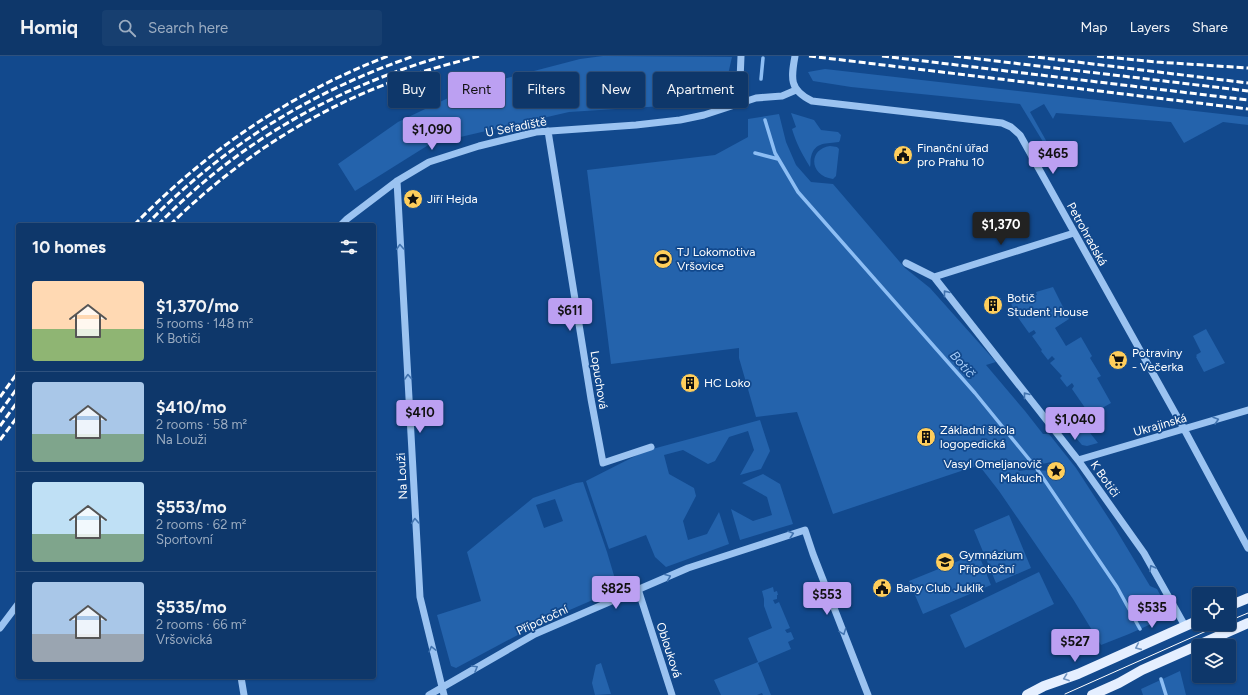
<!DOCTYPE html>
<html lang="en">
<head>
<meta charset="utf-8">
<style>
  :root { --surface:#0e376a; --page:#173f70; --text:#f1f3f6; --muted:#9bacc1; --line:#2e517e; --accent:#bca0f2 }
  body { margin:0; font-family:Figtree,sans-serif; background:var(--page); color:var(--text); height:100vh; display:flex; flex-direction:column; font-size:15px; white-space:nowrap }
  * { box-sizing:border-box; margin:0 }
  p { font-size:13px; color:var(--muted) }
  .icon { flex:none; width:22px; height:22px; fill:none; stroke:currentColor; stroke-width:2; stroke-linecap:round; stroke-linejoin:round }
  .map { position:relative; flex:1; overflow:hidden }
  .details { position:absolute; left:16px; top:167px; width:360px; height:456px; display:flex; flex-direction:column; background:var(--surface); border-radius:4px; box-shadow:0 1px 3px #0004,0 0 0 1px var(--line) }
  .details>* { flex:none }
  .hud { position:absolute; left:388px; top:16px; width:380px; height:36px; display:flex; gap:8px }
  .tools { position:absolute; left:1192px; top:531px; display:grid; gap:8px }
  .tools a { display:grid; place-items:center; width:44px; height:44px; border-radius:4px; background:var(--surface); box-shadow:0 1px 3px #0004,0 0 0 1px var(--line); font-size:20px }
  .price { position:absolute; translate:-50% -34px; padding:0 9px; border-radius:4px; background:var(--accent); color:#111; font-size:13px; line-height:26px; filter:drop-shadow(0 1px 2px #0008) }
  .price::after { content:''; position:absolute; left:50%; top:24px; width:12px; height:9px; margin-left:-6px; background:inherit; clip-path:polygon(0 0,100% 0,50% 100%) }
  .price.on { background:#222; color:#fff }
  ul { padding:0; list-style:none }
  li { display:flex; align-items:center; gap:12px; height:100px; padding:0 16px }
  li+li { border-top:1px solid var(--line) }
  li span { display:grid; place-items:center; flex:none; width:112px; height:80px; border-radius:4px; color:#555 }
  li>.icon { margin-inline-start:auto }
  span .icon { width:48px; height:48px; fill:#fffc; stroke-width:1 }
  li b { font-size:17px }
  h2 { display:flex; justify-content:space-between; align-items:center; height:48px; padding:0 16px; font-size:17px }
  .pill { padding:0 14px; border-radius:4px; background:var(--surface); box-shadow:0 1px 3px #0004,0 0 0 1px var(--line); font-size:14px; line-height:36px }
  .pill.on { background:var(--accent); color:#111 }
  header { display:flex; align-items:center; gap:24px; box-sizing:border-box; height:56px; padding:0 20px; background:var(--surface); border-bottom:1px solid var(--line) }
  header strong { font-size:19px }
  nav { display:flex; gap:22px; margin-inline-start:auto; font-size:14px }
  .search { width:280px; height:36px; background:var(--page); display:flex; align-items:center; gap:10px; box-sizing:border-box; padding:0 14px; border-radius:4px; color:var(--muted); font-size:15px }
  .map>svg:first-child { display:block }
  .green { fill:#2463ac; fill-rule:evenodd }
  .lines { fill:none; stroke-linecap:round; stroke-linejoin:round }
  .stream { stroke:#8dbef4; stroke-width:3.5 }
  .minor { stroke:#9bc3f1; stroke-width:7 }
  .major { stroke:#e5efff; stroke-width:10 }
  .tram { stroke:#fff; stroke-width:1 }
  .rail { stroke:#fff; stroke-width:3; stroke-dasharray:7 3; stroke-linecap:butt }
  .oneway { stroke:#4274b0 }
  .oneway2 { stroke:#7194c0 }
  .labels { text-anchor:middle; stroke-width:3.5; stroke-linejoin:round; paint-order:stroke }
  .street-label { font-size:12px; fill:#fff; stroke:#12498d }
  .poi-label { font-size:12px; fill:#fff; stroke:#12498d; text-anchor:start }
  .water-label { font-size:13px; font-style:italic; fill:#a7cdf8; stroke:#12498d }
</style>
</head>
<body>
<header>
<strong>Homiq</strong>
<div class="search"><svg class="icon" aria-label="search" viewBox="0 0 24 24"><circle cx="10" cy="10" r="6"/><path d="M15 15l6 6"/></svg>Search here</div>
<nav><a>Map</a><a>Layers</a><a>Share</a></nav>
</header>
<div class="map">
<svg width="1248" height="639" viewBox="0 0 1248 639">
  <rect width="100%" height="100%" fill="#12498d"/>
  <path class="green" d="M603,0L732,1L724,36L663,50L569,56L430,88L355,135L338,108L398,66L469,32L580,3Z
    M825,13L1248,61V69L1223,66L1184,87L1171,66L1056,57L1053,63L1044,48L1030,56L1048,88L1045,89L1020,48L851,31L813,25L808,16Z
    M791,57L814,64L821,74L838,76L841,79L840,84L839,86C827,88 815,85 811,101C810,104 811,107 810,111C802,98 796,87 792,73L796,71Z
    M779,58L786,86L796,109L811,126L833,128L905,212L930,232L996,306L986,309L1025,355L1043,378H1049L1076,412L1115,472L1150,530L1157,533L1171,559L1129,578L1101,589L1073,543L999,435L978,408L976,410L833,458L797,356L756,361L739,302V292L611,308L587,114L715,99L748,81V63ZM1051,406L1056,415L1026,414L1019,415L1013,408H1042Z
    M830,90L837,91L839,93L836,120L833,123C809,120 808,93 830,90Z
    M1053,231L1069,263L1055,272L1066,290L1081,281L1092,300L1090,302L1101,320L1097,322L1111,347L1090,359L1072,333L1074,330L1072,327L1067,331L1060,322L1062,320L1050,307L1055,303L1052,300L1048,304L1041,295L1042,294L1032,280L1036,277L1034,274L1029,277L1014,256L1011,247L1037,239L1036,236Z
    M1206,273L1225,307L1204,316L1196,301L1197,300L1196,299L1201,296L1193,280Z
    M1072,354L1098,387L1087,390L1082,389L1060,363Z
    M760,364L770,395L761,413L740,419L754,394L748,375L729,381L715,405L708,408L683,394L664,399L669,418L694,432L696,440L683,465L688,484L707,478L719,456L729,488L666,511L655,501L646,479L609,493L586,425L645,395Z
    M763,418L780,428L793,468L740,484L731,453L753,465L772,459L767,441L742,427Z
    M583,426L607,496L618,533L542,566L456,612L451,610L437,559L481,545L467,496L533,442L576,427ZM555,443L563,465L544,472L536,449Z
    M1009,459L1031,512L996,527L974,474Z
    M978,497L991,529L923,558L909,525Z
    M1039,516L1054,548L965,592L950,559Z
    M773,531L774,536L777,535L778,539H777V543L773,544L775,548L779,546L790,572L785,574L787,577L791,576L794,583L788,586L791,593L758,607L771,639H763L762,637L757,639H721L714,624L758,606L748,582L772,572L764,550V543L762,535Z
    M601,607L611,638L595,639L592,627L596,609Z
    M1180,615L1186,639H1143L1141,633Z"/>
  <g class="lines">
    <path class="stream" d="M761,23L763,2
      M765,64L775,97L798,136L975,337L1037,413L1117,531L1140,573
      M755,97L778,103
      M1161,623L1166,639"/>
    <path class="minor" d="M795,0C791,22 789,34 812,45L1002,67L1011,71L1020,79L1184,373L1248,492
      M739,48L741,0
      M548,75L591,343L603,407L651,391
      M397,125L420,541L444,639
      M341,169L347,163L397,125L429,106L479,90L536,76L636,69L680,64L704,59L756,42L782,40L796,34
      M906,207L934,221L1078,404L1144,497L1185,570
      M934,221L1074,177
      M1078,404L1248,354
      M638,533L672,639
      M0,572L18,548
      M241,621L244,639
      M429,639L535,578L688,512L805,474L813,498L868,639"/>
    <path class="major" d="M1229,550L1248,542
      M1027,639L1044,630L1078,618L1199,564
      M1092,639L1119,627L1142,614L1248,567"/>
    <path class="tram" d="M1229,565L1248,557
      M1065,638L1222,568"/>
    <path class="rail" d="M809,0L1248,53
      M882,0L1248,44
      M954,0L1248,35
      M1028,0L1248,27
      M1097,0L1157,6L1248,12
      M134,169C209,93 288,39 388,0
      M146,169C223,90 310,36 414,0
      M158,169C236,87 337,31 444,0
      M170,169C235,105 314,53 400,23C426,14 453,7 479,0
      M0,341L18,316
      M0,356L18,331
      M0,370L18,345
      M0,384L18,360"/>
  </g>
  <defs><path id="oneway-chevron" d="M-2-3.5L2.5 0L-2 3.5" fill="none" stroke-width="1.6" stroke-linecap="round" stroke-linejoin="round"/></defs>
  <g class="oneway">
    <use href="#oneway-chevron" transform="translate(400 191) rotate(-93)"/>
    <use href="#oneway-chevron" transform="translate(946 237) rotate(-128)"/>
    <use href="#oneway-chevron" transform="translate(408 321) rotate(-93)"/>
    <use href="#oneway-chevron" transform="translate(1026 339) rotate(-128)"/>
    <use href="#oneway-chevron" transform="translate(1216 364) rotate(-17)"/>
    <use href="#oneway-chevron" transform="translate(415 465) rotate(-93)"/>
    <use href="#oneway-chevron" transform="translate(791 478) rotate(-18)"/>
    <use href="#oneway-chevron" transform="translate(1152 512) rotate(-119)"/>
    <use href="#oneway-chevron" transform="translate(668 521) rotate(-23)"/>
    <use href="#oneway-chevron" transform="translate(843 576) rotate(69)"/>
    <use href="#oneway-chevron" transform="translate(432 593) rotate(-104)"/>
    <use href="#oneway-chevron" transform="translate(475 612) rotate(-30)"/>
  </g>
  <g class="oneway2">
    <use href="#oneway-chevron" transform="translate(1138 591) rotate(156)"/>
    <use href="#oneway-chevron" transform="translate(1066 622) rotate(160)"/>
  </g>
  <defs>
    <g id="civic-disc" transform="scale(1)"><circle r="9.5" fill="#ffce5b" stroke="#12498d"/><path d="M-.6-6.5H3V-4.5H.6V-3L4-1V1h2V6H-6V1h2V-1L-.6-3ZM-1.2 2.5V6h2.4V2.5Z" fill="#111"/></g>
    <g id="sight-disc" transform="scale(1)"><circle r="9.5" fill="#ffce5b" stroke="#12498d"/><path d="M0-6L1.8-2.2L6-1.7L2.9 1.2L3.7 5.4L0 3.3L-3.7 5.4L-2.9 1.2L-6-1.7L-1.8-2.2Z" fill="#111"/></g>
    <g id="stadium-disc" transform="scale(1)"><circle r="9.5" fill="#ffce5b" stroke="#12498d"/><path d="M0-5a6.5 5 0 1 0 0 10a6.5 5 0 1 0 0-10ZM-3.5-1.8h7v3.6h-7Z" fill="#111"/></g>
    <g id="building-disc" transform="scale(1)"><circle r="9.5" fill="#ffce5b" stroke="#12498d"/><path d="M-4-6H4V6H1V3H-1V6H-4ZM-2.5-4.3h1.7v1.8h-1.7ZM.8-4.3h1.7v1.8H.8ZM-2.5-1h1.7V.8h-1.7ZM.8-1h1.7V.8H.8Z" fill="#111"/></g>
    <g id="supermarket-disc" transform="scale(1)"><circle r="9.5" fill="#ffce5b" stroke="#12498d"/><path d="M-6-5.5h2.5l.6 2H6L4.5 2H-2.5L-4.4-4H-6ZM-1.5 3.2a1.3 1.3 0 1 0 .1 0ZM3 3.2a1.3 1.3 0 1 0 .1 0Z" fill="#111"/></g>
    <g id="school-disc" transform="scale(1)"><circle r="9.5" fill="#ffce5b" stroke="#12498d"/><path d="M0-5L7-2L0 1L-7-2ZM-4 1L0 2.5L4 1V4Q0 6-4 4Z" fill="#111"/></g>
  </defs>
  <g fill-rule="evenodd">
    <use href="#civic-disc" x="903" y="99"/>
    <use href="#sight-disc" x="413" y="143"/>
    <use href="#stadium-disc" x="663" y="203"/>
    <use href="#building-disc" x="993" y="249"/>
    <use href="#supermarket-disc" x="1118" y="304"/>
    <use href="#building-disc" x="690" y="327"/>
    <use href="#building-disc" x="926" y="381"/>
    <use href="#sight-disc" x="1056" y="415"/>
    <use href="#school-disc" x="945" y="506"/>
    <use href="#civic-disc" x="882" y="532"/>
  </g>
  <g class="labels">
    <g class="street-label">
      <text transform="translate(516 71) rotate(-11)" y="4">U Seřadiště</text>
      <text transform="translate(1087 178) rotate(61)" y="4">Petrohradská</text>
      <text transform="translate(599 324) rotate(81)" y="4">Lopuchová</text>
      <text transform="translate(1160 369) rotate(-16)" y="4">Ukrajinská</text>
      <text transform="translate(402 420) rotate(-93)" y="4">Na Louži</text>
      <text transform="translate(1105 423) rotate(55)" y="4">K Botiči</text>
      <text transform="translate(542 564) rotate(-25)" y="4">Přípotoční</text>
      <text transform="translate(669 594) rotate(72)" y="4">Oblouková</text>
    </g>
    <g class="poi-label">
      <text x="917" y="96">Finanční úřad<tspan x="917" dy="14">pro Prahu 10</tspan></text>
      <text x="427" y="147">Jiří Hejda</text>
      <text x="677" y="200">TJ Lokomotiva<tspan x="677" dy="14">Vršovice</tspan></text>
      <text x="1007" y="246">Botič<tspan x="1007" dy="14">Student House</tspan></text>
      <text x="1132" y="301">Potraviny<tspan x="1132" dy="14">- Večerka</tspan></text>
      <text x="704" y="331">HC Loko</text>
      <text x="940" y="378">Základní škola<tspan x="940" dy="14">logopedická</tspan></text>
      <text x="1042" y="412" text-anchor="end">Vasyl Omeljanovič<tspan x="1042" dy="14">Makuch</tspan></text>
      <text x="959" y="503">Gymnázium<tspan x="959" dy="14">Přípotoční</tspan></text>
      <text x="896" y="536">Baby Club Juklík</text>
    </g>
    <g class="water-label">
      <text transform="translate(963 308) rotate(49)" y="5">Botič</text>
    </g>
  </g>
</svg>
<div class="tools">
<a><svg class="icon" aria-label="locate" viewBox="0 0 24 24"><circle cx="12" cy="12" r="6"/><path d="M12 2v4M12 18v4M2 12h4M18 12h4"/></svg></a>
<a><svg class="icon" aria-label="layers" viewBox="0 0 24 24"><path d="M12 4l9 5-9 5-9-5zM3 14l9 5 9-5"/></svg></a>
</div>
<b class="price" style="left:432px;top:95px">$1,090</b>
<b class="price" style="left:1053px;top:119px">$465</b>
<b class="price on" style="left:1001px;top:190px">$1,370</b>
<b class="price" style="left:570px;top:276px">$611</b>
<b class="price" style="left:420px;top:378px">$410</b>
<b class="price" style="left:1075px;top:385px">$1,040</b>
<b class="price" style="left:616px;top:554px">$825</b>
<b class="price" style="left:827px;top:560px">$553</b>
<b class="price" style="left:1152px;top:573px">$535</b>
<b class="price" style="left:1075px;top:607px">$527</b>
<div class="hud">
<a class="pill">Buy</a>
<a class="pill on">Rent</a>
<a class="pill">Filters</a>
<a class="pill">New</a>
<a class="pill">Apartment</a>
</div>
<section class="details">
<h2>10 homes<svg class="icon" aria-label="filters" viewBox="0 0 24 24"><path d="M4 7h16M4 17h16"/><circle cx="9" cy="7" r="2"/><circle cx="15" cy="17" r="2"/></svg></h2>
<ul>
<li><span style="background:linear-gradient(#ffd9b3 60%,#8fb573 0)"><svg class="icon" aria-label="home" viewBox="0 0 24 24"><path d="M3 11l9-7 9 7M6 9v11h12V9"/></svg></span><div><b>$1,370/mo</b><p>5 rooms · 148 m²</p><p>K Botiči</p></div></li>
<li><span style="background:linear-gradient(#a9c7e8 65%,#7fa58c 0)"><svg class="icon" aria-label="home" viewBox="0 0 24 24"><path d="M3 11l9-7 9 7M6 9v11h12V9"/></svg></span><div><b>$410/mo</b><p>2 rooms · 58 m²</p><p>Na Louži</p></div></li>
<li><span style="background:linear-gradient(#bfe0f5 65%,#7fa58c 0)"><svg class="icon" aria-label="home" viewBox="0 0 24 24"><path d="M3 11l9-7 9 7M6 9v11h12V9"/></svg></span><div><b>$553/mo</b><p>2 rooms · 62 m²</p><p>Sportovní</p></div></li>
<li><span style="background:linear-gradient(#a9c7e8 65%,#9aa5b1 0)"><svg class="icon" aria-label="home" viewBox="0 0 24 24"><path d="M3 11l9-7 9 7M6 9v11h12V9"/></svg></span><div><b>$535/mo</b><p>2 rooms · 66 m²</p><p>Vršovická</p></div></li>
</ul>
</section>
</div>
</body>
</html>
